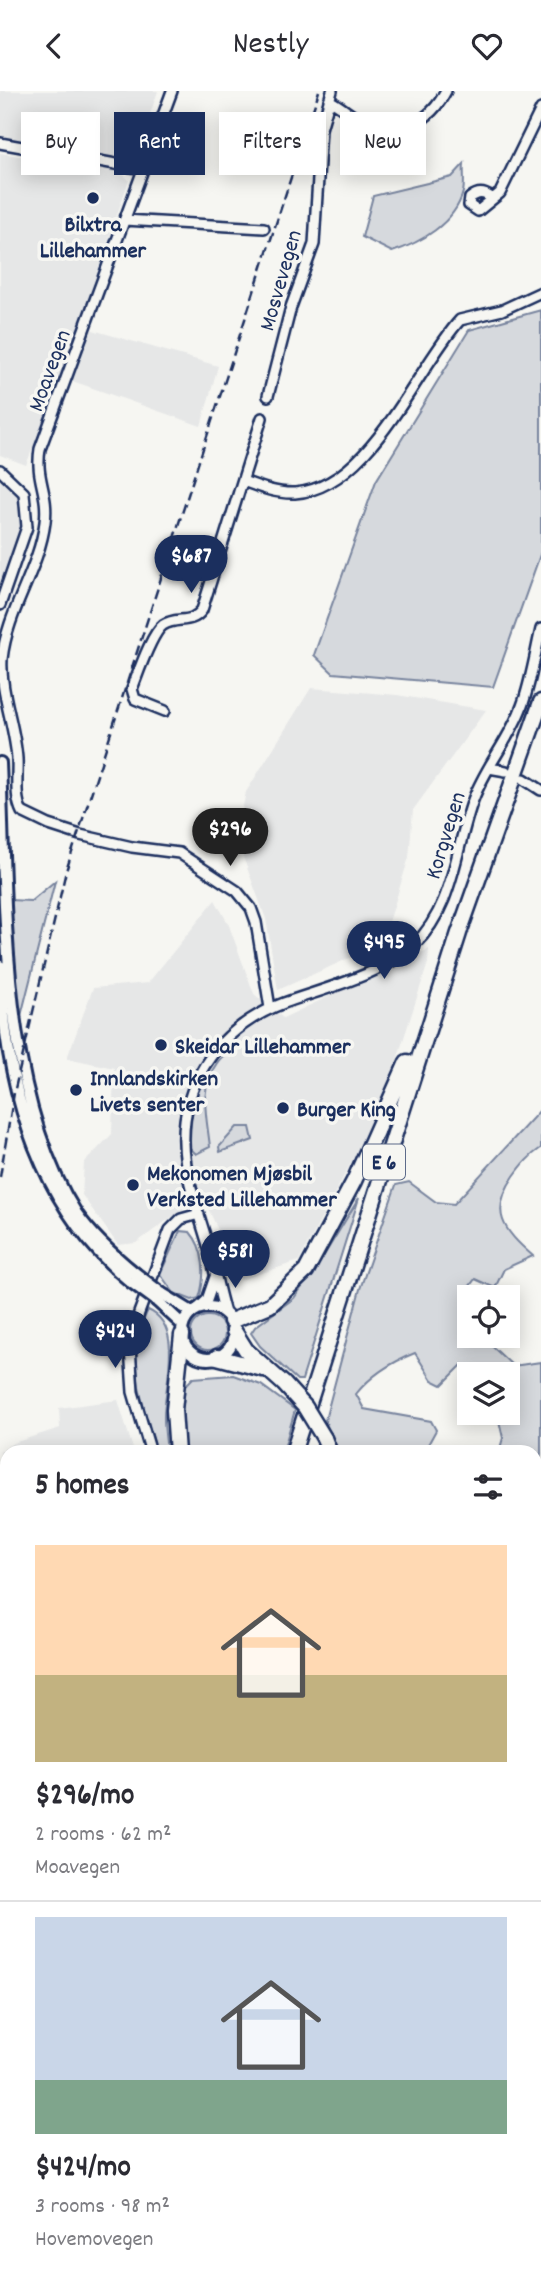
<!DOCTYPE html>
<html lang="en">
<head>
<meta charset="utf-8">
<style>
  :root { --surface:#fff; --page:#f2f2f3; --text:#2b2b33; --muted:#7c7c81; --line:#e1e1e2; --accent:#1b2f5e }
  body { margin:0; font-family:Dekko,sans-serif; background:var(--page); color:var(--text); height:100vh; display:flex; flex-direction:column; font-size:26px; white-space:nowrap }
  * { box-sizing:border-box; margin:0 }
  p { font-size:23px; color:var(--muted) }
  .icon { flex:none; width:38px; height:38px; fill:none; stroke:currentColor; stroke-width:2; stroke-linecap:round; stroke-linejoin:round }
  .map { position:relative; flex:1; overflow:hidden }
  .details { position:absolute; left:0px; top:1354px; width:542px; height:842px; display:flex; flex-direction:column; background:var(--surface); border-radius:21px 21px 0 0; box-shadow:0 4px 18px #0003 }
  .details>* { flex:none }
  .hud { position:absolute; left:21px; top:21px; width:500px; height:63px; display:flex; gap:14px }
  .buttons { position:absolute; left:457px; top:1194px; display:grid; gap:14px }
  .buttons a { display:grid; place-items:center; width:63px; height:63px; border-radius:0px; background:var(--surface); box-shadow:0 4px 18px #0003; font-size:35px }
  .price { position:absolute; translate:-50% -60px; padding:0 16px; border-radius:24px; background:var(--accent); color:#fff; font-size:23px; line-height:46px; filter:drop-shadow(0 2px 4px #0008) }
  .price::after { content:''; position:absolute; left:50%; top:42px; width:21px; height:16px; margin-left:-10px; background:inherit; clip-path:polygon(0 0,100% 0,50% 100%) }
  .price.current { background:#222; color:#fff }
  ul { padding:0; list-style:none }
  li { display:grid; align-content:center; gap:14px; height:371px; padding:0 35px }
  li+li { border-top:2px solid var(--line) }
  li span { display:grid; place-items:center; height:217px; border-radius:0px; color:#555 }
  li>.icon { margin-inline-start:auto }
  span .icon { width:126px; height:126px; fill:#fffc; stroke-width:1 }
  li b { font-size:30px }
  h2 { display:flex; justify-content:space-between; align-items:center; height:84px; padding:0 35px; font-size:30px }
  .pill { padding:0 24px; border-radius:0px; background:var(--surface); box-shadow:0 4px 18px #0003; font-size:24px; line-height:63px }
  .pill.current { background:var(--accent); color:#fff }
  header { display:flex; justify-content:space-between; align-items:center; height:91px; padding:0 35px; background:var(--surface); font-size:32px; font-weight:600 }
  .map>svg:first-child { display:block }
  .built { fill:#e6e7e7 }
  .green { fill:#d6d9dd; stroke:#78849e; stroke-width:2 }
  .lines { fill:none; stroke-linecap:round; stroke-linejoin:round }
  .stream { stroke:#717e99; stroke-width:2.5 }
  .minor-casing { stroke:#1b2f5e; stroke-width:14 }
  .major-casing { stroke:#1b2f5e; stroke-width:16 }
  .highway-casing { stroke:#1b2f5e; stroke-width:19 }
  .minor { stroke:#f6f6f2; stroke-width:9 }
  .major { stroke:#f6f6f2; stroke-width:10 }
  .highway { stroke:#f6f6f2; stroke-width:14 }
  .rail { stroke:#1b2f5e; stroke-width:2.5; stroke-dasharray:10 5; stroke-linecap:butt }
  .major-bridge-casing { stroke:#1b2f5e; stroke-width:16; stroke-linecap:butt }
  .highway-bridge-casing { stroke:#1b2f5e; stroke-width:19; stroke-linecap:butt }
  .major-bridge { stroke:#f6f6f2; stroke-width:10 }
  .highway-bridge { stroke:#f6f6f2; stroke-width:14 }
  .poi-dot { fill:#1b2f5e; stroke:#f6f6f2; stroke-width:2.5 }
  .labels { text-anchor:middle; stroke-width:7; stroke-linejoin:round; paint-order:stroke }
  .shield { fill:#f6f6f2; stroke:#5d6b8a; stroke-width:2 }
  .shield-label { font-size:21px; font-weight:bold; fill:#1b2f5e }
  .poi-label { font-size:23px; font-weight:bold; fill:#1b2f5e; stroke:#f6f6f2; text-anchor:start }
  .street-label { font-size:23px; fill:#1b2f5e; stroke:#f6f6f2 }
</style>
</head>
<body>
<header><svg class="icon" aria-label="back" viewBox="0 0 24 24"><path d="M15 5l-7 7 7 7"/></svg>Nestly<svg class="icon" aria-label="heart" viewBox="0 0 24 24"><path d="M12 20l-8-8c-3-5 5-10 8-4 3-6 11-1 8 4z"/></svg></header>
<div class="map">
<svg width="541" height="2195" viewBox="0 0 541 2195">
  <rect width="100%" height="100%" fill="#f6f6f2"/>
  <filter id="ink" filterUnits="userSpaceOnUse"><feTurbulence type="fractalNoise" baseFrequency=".0143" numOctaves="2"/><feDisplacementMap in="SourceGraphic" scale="14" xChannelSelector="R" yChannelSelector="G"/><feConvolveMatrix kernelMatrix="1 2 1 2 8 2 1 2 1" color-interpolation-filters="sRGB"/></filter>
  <g filter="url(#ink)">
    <path class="built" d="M0,0H158L134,70L0,46Z
      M0,62L120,81L129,89L79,235L218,275L201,335L61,286L26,374L0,364Z
      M0,389L19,406L23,429L0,502Z
      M311,597L397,604L486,619L413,719L409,766L389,831L354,865L278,899L266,828L236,747L246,701Z
      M215,809L228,832L254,903L283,927L429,858L428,872L384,1009L299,1170L241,1189L202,1104L136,1152L118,1154L82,1104L84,1072L112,1043L114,977L67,967L93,897L148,892Z
      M118,1309L134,1361L7,1362V1406L0,1361L13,1352L60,1337L59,1317Z
      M7,1795V2002L0,2000V1823Z
      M7,2060V2146L0,2147V2077Z"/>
    <path class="green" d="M464,73C463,81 465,93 463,101C455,132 420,152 392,161L362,146L373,105L452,86Z
      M541,219V461L493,596L333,582L314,564L376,390L469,239Z
      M55,790L21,925L15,908L10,809L31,810Z
      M225,952L233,956C228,962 221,965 217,972C198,998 207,1027 210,1056L196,1063L190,1057C189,1011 200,989 225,952Z
      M541,1018V1057C529,1065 522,1074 514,1085C489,1121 503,1139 533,1165L504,1178L495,1197L475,1188L464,1203L469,1210V1244H480L513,1275L541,1271V1363L536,1383V1362L499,1361L503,1347L497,1321H508V1283H470L462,1274L442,1294L432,1289L415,1262C392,1271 372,1283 356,1303L364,1318L431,1330L436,1339L424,1361H337L325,1329L360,1198L396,1094L409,1091L436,1111L454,1113Z
      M237,1036H250L253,1049L220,1061L219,1056Z
      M359,1107L302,1289H297L260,1255L251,1242L255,1236L294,1207L320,1171Z
      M180,1140L190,1141C205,1158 206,1185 199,1207L192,1209L174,1202L160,1183Z
      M148,1219C186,1235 163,1297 164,1328C164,1339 166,1350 167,1361H157C143,1318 124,1263 148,1219Z
      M191 1242a17 17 0 1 1 34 0a17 17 0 1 1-34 0Z
      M233,1284L261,1294L295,1319L283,1361H182L181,1299L193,1287Z
      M0,1512L4,1572L0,1663Z
      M314,2189H391V2193L308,2195Z"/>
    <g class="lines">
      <path class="stream" d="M3,1427L7,1426"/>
      <g class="minor-casing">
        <path id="minor" d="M172,0L40,358C35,389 49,401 45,431C39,479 7,520 2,568C0,601 15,635 17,668C18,685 14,705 22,721L49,734L80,744L132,756L179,762L237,800L251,817L256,831L270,917
          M329,9C342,16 354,27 367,33C401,48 431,29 446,0
          M0,52L143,78
          M492,107C483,101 478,101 470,107L469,114L478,120L500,102L541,18
          M124,129L264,137
          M268,305L291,216L314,153L321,38L332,0
          M0,379L24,402L27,436L0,514
          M243,390C259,396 277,403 295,402C370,397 415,279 460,229L502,219L541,201
          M165,620L135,608L132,598C138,583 151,543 163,534C177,525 191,534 202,519L262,327
          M489,677L506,680
          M524,688L541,699
          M196,1219L207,1209L215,1186
          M225,1222C219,1202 215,1181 210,1161C202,1132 191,1104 186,1074C174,999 215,938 284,912C323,898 384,883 414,854C454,816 455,758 473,709C485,676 510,648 522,615C531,591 535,564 541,538
          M151,1362L133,1301L130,1257L139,1222L170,1139L181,1128L199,1123
          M21,2195L22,2189"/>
      </g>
      <g class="major-casing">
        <path id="major" d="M0,672C6,812 0,1003 76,1122C92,1145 113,1164 135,1182
          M0,875C5,992 36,1114 131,1191
          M161,1202L192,1221
          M157,1210L183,1234
          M182 1242a26 26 0 1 1 52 0a26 26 0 1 1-52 0Z"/>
      </g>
      <g class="highway-casing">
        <path id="highway" d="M231,1230L270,1214L306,1180L354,1090L407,971
          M234,1240L246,1259L284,1293
          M217,1266L263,1278
          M324,1347L330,1362
          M177,1362L174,1319L182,1244
          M293,1362L459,842L541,611
          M45,2195L47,2189"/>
      </g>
      <use href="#minor" class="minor"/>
      <use href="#major" class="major"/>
      <use href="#highway" class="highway"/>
      <path class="rail" d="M0,1086L14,1002L66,780L319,0
        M0,1496L7,1538
        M0,1704L7,1658"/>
      <g class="major-bridge-casing">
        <path id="major-bridge" d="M135,1182L161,1202
          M131,1191L157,1210"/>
      </g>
      <g class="highway-bridge-casing">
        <path id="highway-bridge" d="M284,1293L305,1316L324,1347"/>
      </g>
      <use href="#major-bridge" class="major-bridge"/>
      <use href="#highway-bridge" class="highway-bridge"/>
    </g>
  </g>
  <g class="poi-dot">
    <circle cx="93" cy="107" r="7"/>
    <circle cx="161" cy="954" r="7"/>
    <circle cx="76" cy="999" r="7"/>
    <circle cx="283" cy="1017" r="7"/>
    <circle cx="133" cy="1094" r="7"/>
  </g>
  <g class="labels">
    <rect class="shield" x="363" y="1053.5" width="42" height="35" rx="5"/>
    <g class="shield-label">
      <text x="384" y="1078">E 6</text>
    </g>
    <g class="poi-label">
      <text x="93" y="140" text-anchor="middle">Bilxtra<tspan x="93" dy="26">Lillehammer</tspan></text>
      <text x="175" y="962">Skeidar Lillehammer</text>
      <text x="90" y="994">Innlandskirken<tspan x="90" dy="26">Livets senter</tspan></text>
      <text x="297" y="1025">Burger King</text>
      <text x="147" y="1089">Mekonomen Mjøsbil<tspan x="147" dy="26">Verksted Lillehammer</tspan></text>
    </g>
    <g class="street-label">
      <text transform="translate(279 189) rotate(-74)" y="8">Mosvevegen</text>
      <text transform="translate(48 279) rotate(-70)" y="8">Moavegen</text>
      <text transform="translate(444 744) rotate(-73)" y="8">Korgvegen</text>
    </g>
  </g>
</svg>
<div class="buttons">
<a><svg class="icon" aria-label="locate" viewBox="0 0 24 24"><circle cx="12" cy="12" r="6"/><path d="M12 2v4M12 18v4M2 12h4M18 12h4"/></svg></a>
<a><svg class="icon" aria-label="layers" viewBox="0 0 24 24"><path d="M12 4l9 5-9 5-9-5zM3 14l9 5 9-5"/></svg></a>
</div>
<b class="price" style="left:191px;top:504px">$687</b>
<b class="price current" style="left:230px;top:777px">$296</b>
<b class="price" style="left:384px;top:890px">$495</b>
<b class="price" style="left:235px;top:1199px">$581</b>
<b class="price" style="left:115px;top:1279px">$424</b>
<div class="hud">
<a class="pill">Buy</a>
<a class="pill current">Rent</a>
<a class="pill">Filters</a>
<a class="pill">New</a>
</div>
<section class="details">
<h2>5 homes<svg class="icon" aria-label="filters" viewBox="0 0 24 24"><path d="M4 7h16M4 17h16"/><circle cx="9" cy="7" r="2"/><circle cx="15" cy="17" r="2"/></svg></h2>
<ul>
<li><span style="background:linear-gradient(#ffd9b3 60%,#c2b280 0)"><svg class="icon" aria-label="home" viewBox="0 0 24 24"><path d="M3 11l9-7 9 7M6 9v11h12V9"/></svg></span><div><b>$296/mo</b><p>2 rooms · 62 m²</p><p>Moavegen</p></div></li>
<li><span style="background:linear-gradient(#c9d6e8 75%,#7fa58c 0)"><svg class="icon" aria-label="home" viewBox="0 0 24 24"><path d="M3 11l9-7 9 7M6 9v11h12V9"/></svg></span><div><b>$424/mo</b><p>3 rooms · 98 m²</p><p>Hovemovegen</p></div></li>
</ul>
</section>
</div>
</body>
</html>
